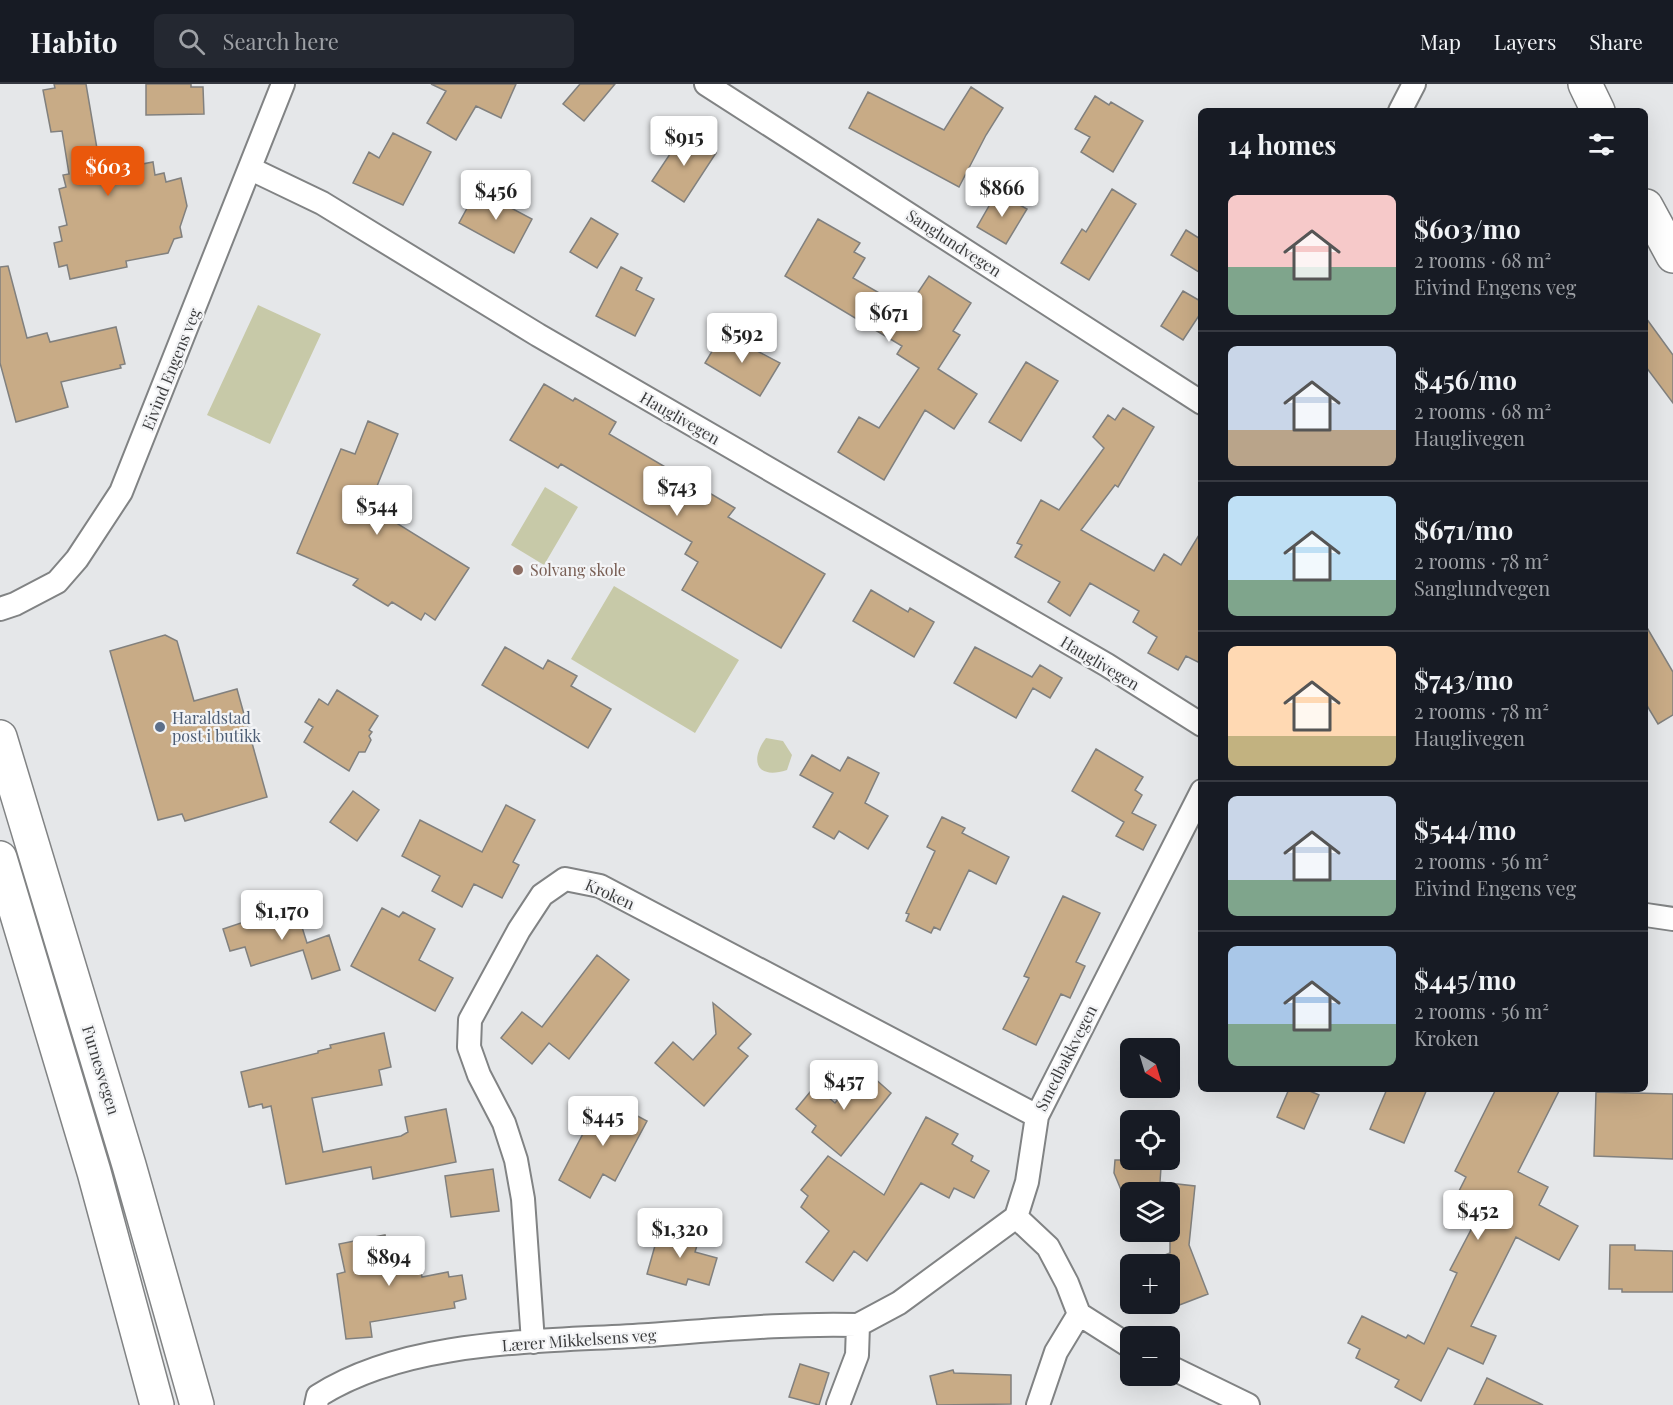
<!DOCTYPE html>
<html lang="en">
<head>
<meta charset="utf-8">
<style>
  :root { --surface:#171b24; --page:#242831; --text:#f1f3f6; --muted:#9ea1a6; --line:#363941; --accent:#ea580c }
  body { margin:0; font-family:"Playfair Display",serif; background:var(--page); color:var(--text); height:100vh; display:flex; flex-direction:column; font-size:22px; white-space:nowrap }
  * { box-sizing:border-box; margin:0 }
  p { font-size:20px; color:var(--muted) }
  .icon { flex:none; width:33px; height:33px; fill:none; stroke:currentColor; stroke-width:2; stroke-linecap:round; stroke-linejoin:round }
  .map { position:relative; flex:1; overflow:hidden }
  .details { position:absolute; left:1198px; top:24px; width:450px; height:984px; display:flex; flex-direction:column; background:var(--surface); border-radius:9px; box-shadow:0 6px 24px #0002 }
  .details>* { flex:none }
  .needle { width:39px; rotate:142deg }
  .controls { position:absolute; left:1120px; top:954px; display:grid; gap:12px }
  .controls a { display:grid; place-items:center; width:60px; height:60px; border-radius:9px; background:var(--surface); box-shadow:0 6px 24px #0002; font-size:30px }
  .price { position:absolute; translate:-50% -51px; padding:0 14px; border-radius:6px; background:#fff; color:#222; font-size:20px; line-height:39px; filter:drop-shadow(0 2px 3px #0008) }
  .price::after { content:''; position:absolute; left:50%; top:36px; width:18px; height:14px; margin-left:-9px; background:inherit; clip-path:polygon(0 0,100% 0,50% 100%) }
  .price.current { background:var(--accent); color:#fff }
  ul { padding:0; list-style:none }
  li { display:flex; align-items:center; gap:18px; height:150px; padding:0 30px }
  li+li { border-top:2px solid var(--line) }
  li span { display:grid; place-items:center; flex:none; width:168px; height:120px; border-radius:9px; color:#555 }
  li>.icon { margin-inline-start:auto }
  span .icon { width:72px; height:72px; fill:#fffc; stroke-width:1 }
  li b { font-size:26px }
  h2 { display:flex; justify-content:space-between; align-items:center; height:72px; padding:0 30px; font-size:26px }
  header { display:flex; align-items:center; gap:36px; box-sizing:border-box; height:84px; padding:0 30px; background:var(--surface); border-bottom:2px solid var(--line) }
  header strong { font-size:28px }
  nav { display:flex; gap:33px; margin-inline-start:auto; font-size:21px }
  .search { width:420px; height:54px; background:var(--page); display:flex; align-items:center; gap:15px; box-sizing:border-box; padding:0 21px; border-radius:9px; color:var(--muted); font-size:22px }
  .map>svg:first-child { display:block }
  .green { fill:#c7c9a8 }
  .building { fill:#c8ab86; stroke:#81807e; stroke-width:1.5 }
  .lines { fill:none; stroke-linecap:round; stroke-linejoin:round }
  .minor-casing { stroke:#818384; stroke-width:26 }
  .secondary-casing { stroke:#818384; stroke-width:36 }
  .primary-casing { stroke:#818384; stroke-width:36 }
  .minor { stroke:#fff; stroke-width:22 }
  .secondary { stroke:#fff; stroke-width:33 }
  .primary { stroke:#fff; stroke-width:33 }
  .education-dot { fill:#8d6e63; stroke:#f3f4f6; stroke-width:2 }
  .service-dot { fill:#5c6f8a; stroke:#f3f4f6; stroke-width:2 }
  .labels { text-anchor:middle; stroke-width:4.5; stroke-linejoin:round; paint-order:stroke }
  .street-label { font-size:16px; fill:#3c3d3e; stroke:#f3f4f6 }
  .education-label { font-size:16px; fill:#785e54; stroke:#f3f4f6; text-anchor:start }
  .service-label { font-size:16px; fill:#4e5e75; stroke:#f3f4f6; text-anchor:start }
</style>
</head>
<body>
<header>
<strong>Habito</strong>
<div class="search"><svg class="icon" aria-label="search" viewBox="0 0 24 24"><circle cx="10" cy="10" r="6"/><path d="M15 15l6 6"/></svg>Search here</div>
<nav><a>Map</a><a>Layers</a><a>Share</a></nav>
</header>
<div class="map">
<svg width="1673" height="1321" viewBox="0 0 1673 1321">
  <rect width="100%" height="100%" fill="#e5e7e9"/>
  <path class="green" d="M258,221L321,250L270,360L207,331Z
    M545,403L578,423L544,481L511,461Z
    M614,502L739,576L695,649L571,575Z
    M766,654L783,657L792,671L787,686C757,696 749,677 766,654Z"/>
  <path class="building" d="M54,0H86L101,88L153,78L155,91L164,89L166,98L181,94L187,122L180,143L182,153L174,155L168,169L126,177L127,183L70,195L67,181L59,183L54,159L62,157L59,143L67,141L59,105L66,103L63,91L69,90L62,47L51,48L43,6L55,4Z
    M146,0H191V3H203L204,30L146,31Z
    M431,0H516L501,34L476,22L456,56L427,39L446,7Z
    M580,0H615L584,37L563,20Z
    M971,3L1003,24L986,51L959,103L849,44L868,8L944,46Z
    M1095,12L1109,21L1111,18L1143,37L1113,88L1081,68L1090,53L1075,45Z
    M393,49L431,68L403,121L353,99L369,68L379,74Z
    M684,49L716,69L684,118L652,97Z
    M1112,105L1136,120L1089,196L1061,179L1082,145L1086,148Z
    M477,106L532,135L514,169L459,139Z
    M997,108L1027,125L1006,160L977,143Z
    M591,134L618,150L597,184L570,168Z
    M818,135L860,159L854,168L865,174L853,194L907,225L929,192L971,219L953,247L960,251L938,285L977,310L954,345L925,326L884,396L838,368L859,333L879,344L919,284L897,270L902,262L785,192Z
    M1186,146L1202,156V190L1171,171Z
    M8,182L27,254L47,249L50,258L116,243L125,280L120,281L121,284L61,298L68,323L16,338L0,279V183Z
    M621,183L642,194L636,206L654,215L635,252L596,232Z
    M1183,207L1202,218V227L1183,256L1161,242Z
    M1646,234L1673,271V319L1646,283Z
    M723,249L780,279L760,312L705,279Z
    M1026,278L1058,297L1021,357L989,338Z
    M544,300L573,317L575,314L616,338L609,350L735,424L728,433L825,490L781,564L682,506L698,478L685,470L692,458L561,380L558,384L510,356Z
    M1123,324L1154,343L1118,403L1115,401L1081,446L1154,487L1164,470L1181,481L1202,446V580L1186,572L1178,586L1148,569L1157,553L1133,538L1139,527L1090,499L1070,532L1048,518L1060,498L1015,473L1022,461L1017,459L1041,416L1059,426L1104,364L1093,353L1108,331L1115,336Z
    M368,337L398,350L369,422L469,484L435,536L425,529L421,536L392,518L388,522L353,501L358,495L297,469L341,365L355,370Z
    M871,506L908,528L910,524L934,538L914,573L853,537Z
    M1646,542L1673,588V631L1658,640L1646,620Z
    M165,551L177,557L194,617L237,605L267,713L185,737L182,730L158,736L110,567Z
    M505,563L543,585L548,576L577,592L571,602L611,625L588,664L482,601Z
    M975,563L1032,593L1040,581L1062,594L1050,614L1033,604L1016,634L954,599Z
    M337,606L378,632L369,646L372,648L369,652L371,656L365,668H359L349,687L304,658L313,643L305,638L319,615L328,621Z
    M1096,665L1143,693L1135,706L1142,711L1132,729L1156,741L1143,766L1116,752L1124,738L1072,707Z
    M812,671L840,687L848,673L879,689L865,719L888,732L868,765L839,747L834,755L813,743L833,709L800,691Z
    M353,707L379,726L357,757L330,738Z
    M506,721L535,736L513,778L519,781L502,814L474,800L462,823L432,807L440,792L402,772L420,736L482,768Z
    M942,733L965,744L962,749L1009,773L996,800L969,786L940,846L934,843L931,849L906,837L909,830L906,829L935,767L927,763Z
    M1063,812L1100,829L1076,878L1085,882L1070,914L1061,910L1036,961L1003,945L1029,894L1024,892Z
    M295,821L307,859L329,851L340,886L312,895L303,866L251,882L245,863L230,867L223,845Z
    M382,824L399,833L403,828L435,845L419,876L453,894L435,927L351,882Z
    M597,871L629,896L569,975L549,959L532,980L501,954L522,928L542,943Z
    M713,919L751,950L738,964L748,972L704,1022L655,979L673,958L693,976L716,950Z
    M384,949L391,983L379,986L382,1001L312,1014L323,1068L401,1052L408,1048L405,1033L446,1025L456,1078L373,1095L371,1083L286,1100L271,1022L263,1024L262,1020L249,1023L241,988L318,969V967L331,964L330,961Z
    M864,985L891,1009L841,1072L812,1048L816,1042L796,1025L815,1002L835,1019Z
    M1289,1005H1305L1319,1011L1304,1045L1277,1033Z
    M1387,1005H1427L1404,1059L1370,1045Z
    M1496,1005H1560L1518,1088L1548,1103L1539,1121L1578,1142L1559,1176L1516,1153L1471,1242L1496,1252L1483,1280L1448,1264L1421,1317L1395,1303L1399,1296L1356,1274L1360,1265L1348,1259L1362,1232L1406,1254L1408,1251L1424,1260L1457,1189L1450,1186L1474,1140L1449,1127L1466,1093L1455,1087Z
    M1596,1008L1673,1010V1075L1594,1072Z
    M602,1013L647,1037L615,1097L603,1090L590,1114L559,1096Z
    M926,1033L958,1050L952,1060L973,1072L971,1077L989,1087L974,1114L954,1104L949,1114L921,1099L867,1177L854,1167L833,1197L806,1178L829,1147L801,1123L808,1112L801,1106L828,1072L884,1111Z
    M1115,1076H1158L1157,1082L1161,1083L1160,1098L1195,1102L1189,1161L1208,1210L1169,1225L1167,1220H1170V1180H1151L1149,1177L1170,1169V1108H1131V1125H1129L1114,1089Z
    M493,1085L499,1127L451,1133L445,1092Z
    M660,1144L699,1155L695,1168L717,1174L709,1201L688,1195L686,1201L647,1190Z
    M385,1151L389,1173L417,1168L422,1193L448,1188L449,1193L462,1191L466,1215L454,1218L455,1224L370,1238L372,1253L346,1255L337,1190L345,1188L339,1160Z
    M1610,1161H1635V1166L1673,1167V1208H1622V1205H1609Z
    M800,1280L829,1289L819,1321L789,1313Z
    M953,1286L954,1289L1011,1291V1320L937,1321L930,1292Z
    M1487,1294L1543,1321H1474Z"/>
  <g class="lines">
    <g class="minor-casing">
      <path id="minor" d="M706,0L1202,319
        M1400,27L1414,0
        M251,85L322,119L538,251L1107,581L1202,641
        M0,525L15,520L57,498L77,475L121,408L283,0
        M1646,831L1673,835
        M1016,1133L1048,1163L1067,1199L1079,1230L1131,1263
        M533,1258L523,1115L516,1076L504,1039L479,991L469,963L470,936L519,846L542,811L565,795L600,802L1037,1032
        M1170,1283L1248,1321
        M316,1321L318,1312C409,1254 543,1258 649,1251C719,1246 788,1239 858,1241
        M838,1321L857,1271L858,1241L899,1219L1016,1133L1027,1098L1037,1032L1202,707
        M1038,1321L1056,1268L1079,1230"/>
    </g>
    <g class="secondary-casing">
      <path id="secondary" d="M1585,0L1598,27
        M1646,122L1673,172"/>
    </g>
    <g class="primary-casing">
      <path id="primary" d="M0,653L129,1081L197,1321
        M0,774L94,1088L157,1321"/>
    </g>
    <use href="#minor" class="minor"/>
    <use href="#secondary" class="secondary"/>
    <use href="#primary" class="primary"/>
  </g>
  <circle class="education-dot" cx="518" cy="486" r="6"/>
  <circle class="service-dot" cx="160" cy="643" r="6"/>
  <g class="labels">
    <g class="street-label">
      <text transform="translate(954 159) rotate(33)" y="6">Sanglundvegen</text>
      <text transform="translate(171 285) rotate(-68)" y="6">Eivind Engens veg</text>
      <text transform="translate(680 334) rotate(30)" y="6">Hauglivegen</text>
      <text transform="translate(1100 579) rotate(31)" y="6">Hauglivegen</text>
      <text transform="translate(610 810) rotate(24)" y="6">Kroken</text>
      <text transform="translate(1066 974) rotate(-63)" y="6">Smedbakkvegen</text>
      <text transform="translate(101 986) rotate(73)" y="6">Furnesvegen</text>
      <text transform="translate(579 1256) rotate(-4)" y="6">Lærer Mikkelsens veg</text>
    </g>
    <g class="education-label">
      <text x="530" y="492">Solvang skole</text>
    </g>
    <g class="service-label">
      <text x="172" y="640">Haraldstad<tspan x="172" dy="18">post i butikk</tspan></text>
    </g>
  </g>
</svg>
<div class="controls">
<a><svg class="needle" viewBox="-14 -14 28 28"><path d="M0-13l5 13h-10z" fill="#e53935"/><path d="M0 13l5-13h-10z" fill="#9ea1a6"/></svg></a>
<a><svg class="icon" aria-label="locate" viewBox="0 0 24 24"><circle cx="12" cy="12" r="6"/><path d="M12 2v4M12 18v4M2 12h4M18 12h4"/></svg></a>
<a><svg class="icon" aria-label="layers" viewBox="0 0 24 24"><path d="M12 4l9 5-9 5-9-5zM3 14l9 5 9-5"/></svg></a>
<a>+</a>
<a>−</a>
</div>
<b class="price" style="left:684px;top:83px">$915</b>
<b class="price current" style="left:108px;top:113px">$603</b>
<b class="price" style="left:1002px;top:134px">$866</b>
<b class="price" style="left:496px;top:137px">$456</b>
<b class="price" style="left:889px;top:259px">$671</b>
<b class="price" style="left:742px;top:280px">$592</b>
<b class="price" style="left:677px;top:433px">$743</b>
<b class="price" style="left:377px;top:452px">$544</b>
<b class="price" style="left:282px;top:857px">$1,170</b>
<b class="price" style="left:844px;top:1027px">$457</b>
<b class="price" style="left:603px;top:1063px">$445</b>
<b class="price" style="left:1478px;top:1157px">$452</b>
<b class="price" style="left:680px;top:1175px">$1,320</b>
<b class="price" style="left:389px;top:1203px">$894</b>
<section class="details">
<h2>14 homes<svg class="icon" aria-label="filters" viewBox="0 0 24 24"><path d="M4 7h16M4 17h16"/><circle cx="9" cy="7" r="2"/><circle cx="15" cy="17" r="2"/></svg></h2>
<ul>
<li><span style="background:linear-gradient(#f6c9c9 60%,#7fa58c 0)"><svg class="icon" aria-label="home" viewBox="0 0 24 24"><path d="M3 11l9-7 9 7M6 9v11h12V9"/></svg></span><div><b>$603/mo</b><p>2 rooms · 68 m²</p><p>Eivind Engens veg</p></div></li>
<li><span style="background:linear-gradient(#c9d6e8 70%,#b9a48a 0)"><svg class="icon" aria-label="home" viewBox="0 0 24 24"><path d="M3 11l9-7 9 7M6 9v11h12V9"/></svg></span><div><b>$456/mo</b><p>2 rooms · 68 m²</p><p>Hauglivegen</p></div></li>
<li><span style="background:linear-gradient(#bfe0f5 70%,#7fa58c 0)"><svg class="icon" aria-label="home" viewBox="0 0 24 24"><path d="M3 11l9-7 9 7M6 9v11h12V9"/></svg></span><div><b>$671/mo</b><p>2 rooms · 78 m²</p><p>Sanglundvegen</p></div></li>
<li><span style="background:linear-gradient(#ffd9b3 75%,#c2b280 0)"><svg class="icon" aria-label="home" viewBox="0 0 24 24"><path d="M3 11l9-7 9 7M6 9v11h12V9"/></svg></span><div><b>$743/mo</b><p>2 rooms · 78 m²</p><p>Hauglivegen</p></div></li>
<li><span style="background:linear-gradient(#c9d6e8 70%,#7fa58c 0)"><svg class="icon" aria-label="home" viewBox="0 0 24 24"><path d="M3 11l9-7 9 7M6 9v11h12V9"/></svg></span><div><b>$544/mo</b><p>2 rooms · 56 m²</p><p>Eivind Engens veg</p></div></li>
<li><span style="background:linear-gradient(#a9c7e8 65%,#7fa58c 0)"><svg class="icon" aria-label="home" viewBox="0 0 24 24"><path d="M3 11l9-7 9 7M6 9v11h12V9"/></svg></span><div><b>$445/mo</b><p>2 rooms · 56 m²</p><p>Kroken</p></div></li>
</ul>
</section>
</div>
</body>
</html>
